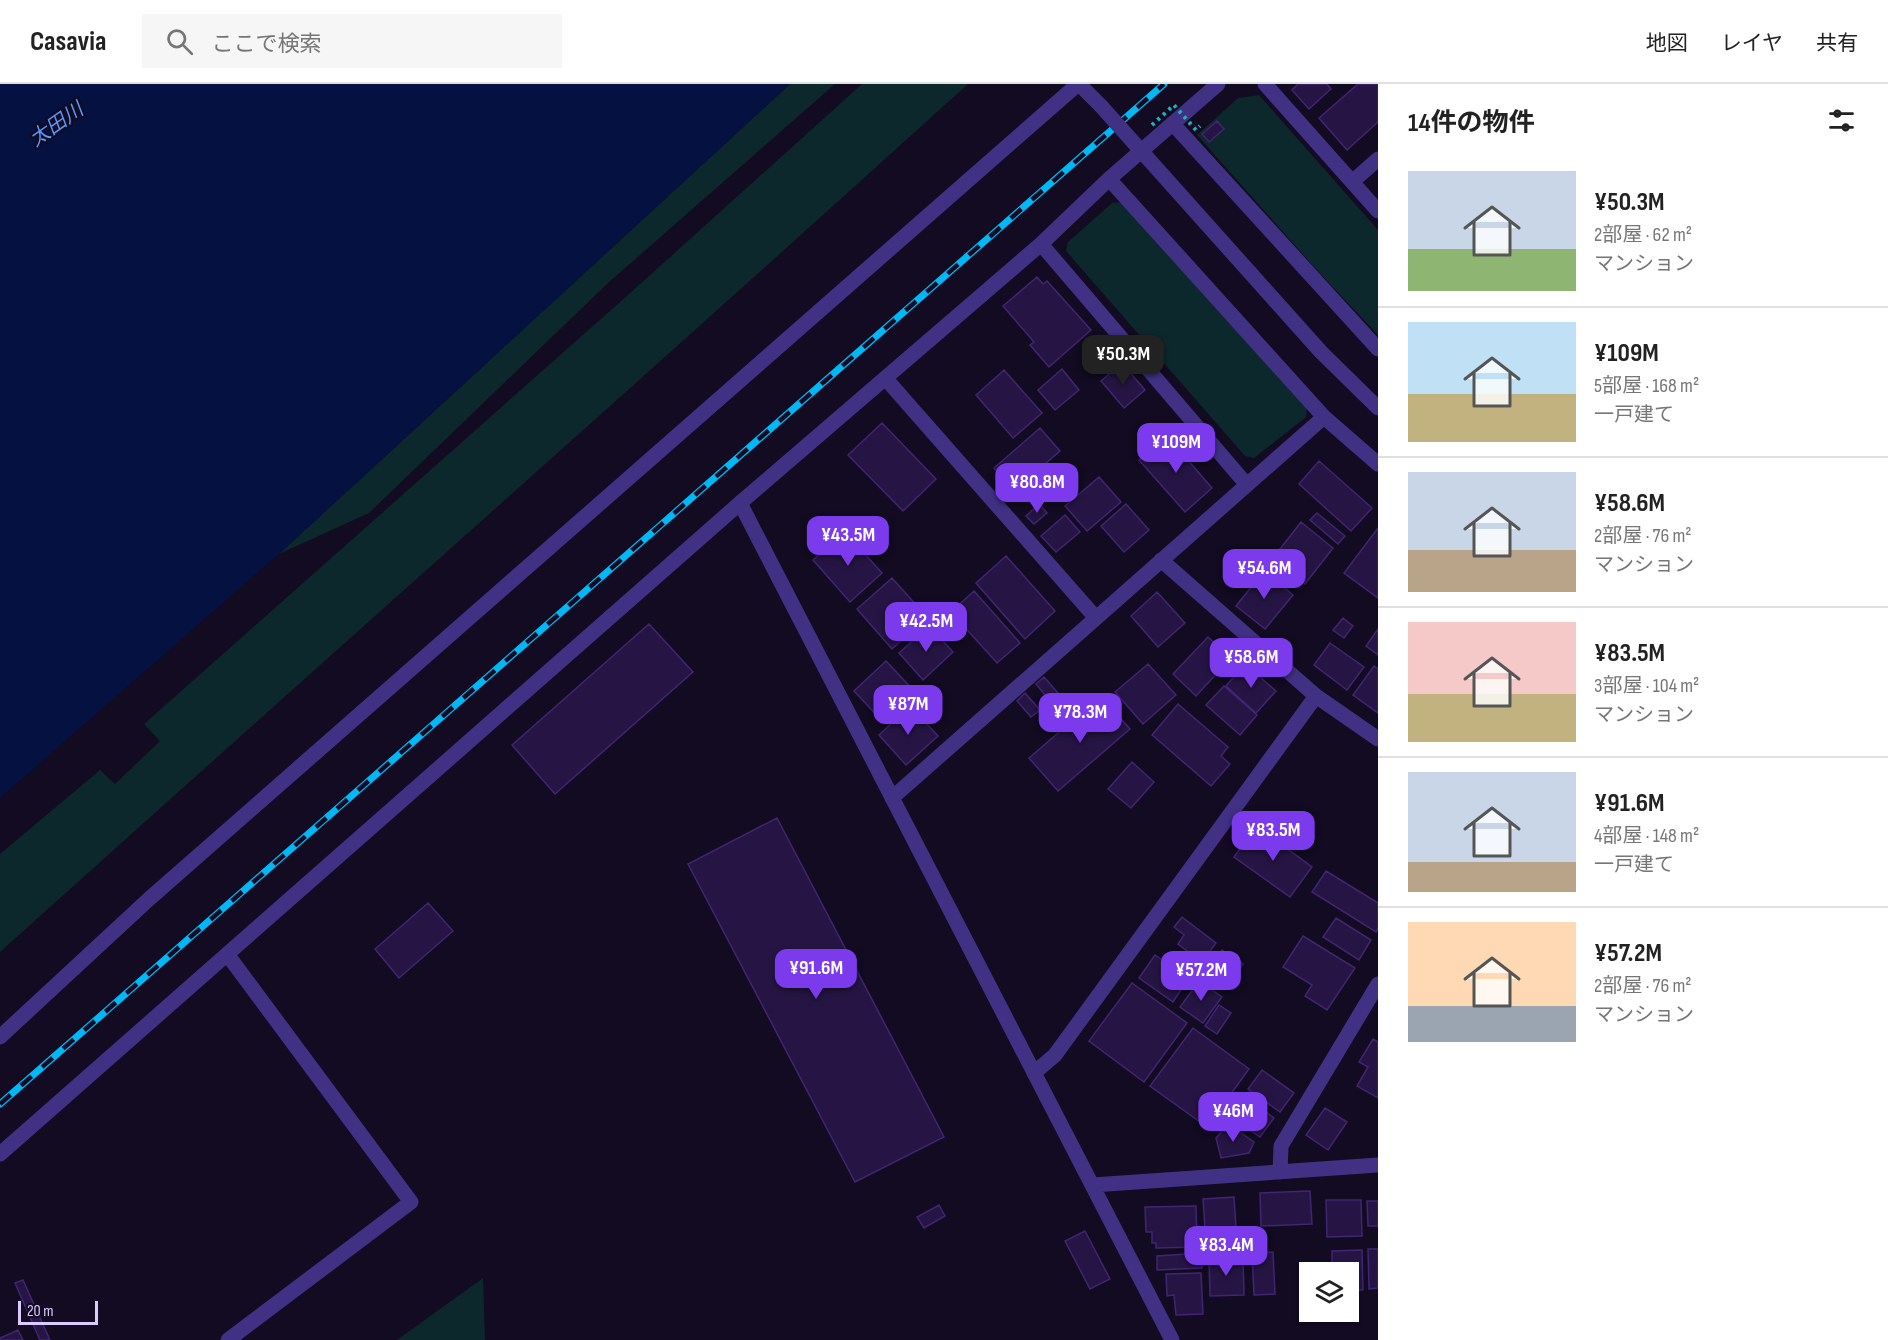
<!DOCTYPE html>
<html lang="ja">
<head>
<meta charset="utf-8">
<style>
  :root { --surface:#fff; --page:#f6f6f6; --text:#222; --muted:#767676; --line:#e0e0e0; --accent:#7c3aed }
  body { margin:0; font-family:"Sofia Sans Condensed","Noto Sans JP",sans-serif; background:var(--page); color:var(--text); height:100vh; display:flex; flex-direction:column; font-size:22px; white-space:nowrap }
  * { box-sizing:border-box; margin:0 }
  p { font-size:20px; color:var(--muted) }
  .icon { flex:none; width:33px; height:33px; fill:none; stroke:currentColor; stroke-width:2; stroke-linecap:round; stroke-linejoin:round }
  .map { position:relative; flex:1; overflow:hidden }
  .drawer { display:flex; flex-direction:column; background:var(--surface); width:510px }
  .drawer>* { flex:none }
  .tools { position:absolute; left:1299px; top:1178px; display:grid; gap:12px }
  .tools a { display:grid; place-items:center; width:60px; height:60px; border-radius:0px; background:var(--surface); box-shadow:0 2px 4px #0004; font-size:30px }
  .scale { position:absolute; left:18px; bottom:15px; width:80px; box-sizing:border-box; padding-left:6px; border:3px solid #d9cbff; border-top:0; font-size:16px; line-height:21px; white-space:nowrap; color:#d9cbff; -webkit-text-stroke:4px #120b21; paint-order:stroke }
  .price { position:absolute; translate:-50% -51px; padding:0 14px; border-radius:12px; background:var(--accent); color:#fff; font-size:20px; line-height:39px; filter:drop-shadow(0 2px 3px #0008) }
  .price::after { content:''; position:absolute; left:50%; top:36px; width:18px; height:14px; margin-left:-9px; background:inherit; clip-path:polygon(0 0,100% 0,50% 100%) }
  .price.selected { background:#222; color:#fff }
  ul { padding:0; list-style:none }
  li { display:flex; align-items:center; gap:18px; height:150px; padding:0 30px }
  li+li { border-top:2px solid var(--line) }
  li span { display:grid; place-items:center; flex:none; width:168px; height:120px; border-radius:0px; color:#555 }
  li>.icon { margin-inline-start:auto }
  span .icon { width:72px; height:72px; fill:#fffc; stroke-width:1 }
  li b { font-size:26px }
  h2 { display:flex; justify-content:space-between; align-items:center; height:72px; padding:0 30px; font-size:26px }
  header { display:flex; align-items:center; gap:36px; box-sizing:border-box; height:84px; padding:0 30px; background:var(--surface); border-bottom:2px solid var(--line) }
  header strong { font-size:28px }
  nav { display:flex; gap:33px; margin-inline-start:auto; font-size:21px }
  .search { width:420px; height:54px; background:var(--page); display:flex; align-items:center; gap:15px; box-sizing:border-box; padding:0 21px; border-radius:0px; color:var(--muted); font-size:22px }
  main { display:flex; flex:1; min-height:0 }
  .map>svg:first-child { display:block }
  .green { fill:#0d282c }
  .water { fill:#041141 }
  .building { fill:#261544; stroke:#402572; stroke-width:1.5 }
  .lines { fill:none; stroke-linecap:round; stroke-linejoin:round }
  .minor { stroke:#413185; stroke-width:15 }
  .rail-casing { stroke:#00b8f6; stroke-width:7 }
  .rail { stroke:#120b21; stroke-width:4.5; stroke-dasharray:14; stroke-linecap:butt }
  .path-bridge { stroke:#21aebd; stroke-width:4; stroke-dasharray:3 4.5; stroke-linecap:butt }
  .minor-bridge { stroke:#413185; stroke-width:15 }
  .labels { text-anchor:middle; stroke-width:4.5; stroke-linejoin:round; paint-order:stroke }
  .water-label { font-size:20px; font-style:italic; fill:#5999ff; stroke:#120b21 }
</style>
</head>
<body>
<header>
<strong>Casavia</strong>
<div class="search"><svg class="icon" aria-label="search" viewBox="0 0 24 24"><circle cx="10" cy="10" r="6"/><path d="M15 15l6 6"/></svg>ここで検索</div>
<nav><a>地図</a><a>レイヤ</a><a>共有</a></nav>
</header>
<main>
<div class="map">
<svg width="1378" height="1256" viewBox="0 0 1378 1256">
  <rect width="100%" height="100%" fill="#120b21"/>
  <path class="green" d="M790,0H835L608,199L369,429L279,470Z
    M862,0H968C647,291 322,578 0,868V770L100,686L115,700L160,657L144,640L628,211Z
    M1259,11L1378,146V251L1315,184L1197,51L1238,14Z
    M1122,118L1307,323L1306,333L1254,374L1245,372L1066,167L1068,158L1112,119Z
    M483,1194L485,1256H397Z"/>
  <path class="water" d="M0,0H790L279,470L0,714Z"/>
  <path class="building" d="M1298,0H1327L1331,5L1309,25L1292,6Z
    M1358,0H1378V38L1347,66L1319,34Z
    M1217,37L1224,45L1209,58L1202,50Z
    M1037,193L1043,200L1047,197L1091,246L1049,283L1030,261L1034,258L1003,222Z
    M1122,279L1145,306L1124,324L1101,297Z
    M1062,285L1079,306L1055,326L1038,306Z
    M1004,286L1042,329L1013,354L976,311Z
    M882,339L936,395L903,427L848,371Z
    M1040,344L1060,367L1014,407L994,384Z
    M1167,352L1212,404L1185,428L1139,376Z
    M1319,377L1372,424L1351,447L1299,400Z
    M1099,393L1121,418L1087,447L1065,422Z
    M1039,420L1047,429L1034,440L1026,432Z
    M1126,420L1149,446L1124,468L1101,442Z
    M1317,429L1345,452L1338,460L1310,436Z
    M1065,431L1080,448L1056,468L1041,452Z
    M1301,438L1333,464L1305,500L1273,474Z
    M1378,444V514L1344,489Z
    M845,448L882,489L850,518L813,476Z
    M1006,472L1055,527L1025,555L976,499Z
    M1264,487L1293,511L1265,545L1236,522Z
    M892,494L927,533L892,565L857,525Z
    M974,507L1020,559L997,579L951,528Z
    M1157,508L1185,539L1158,563L1131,532Z
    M1343,534L1353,542L1344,554L1333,546Z
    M649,540L693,588L555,710L512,661Z
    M929,542L953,568L923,596L899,569Z
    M1378,545V571L1366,562Z
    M1208,553L1231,574L1196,612L1173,590Z
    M1330,559L1364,583L1347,606L1314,581Z
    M886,577L916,609L884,639L854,607Z
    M1148,580L1176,611L1143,640L1115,608Z
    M1245,580L1276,607L1256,629L1226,602Z
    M1374,582L1378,585V629L1353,611Z
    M1044,593L1058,609L1050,617L1036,600Z
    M1224,602L1257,631L1240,651L1206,621Z
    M1025,609L1040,626L1031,633L1017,617Z
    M1101,612L1130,645L1058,707L1029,674Z
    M1178,620L1228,663L1221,672L1230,680L1211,702L1152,651Z
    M910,622L938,652L906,681L879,651Z
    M1132,678L1154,698L1131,724L1108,705Z
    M777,734L944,1053L855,1098L688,780Z
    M1256,742L1312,783L1290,813L1234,773Z
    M1326,787L1378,819V844L1376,848L1312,808Z
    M428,819L453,847L399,894L375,865Z
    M1182,833L1216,859L1202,878L1178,860L1184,851L1174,843Z
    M1336,834L1371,856L1359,876L1323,853Z
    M1303,852L1355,884L1327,926L1305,912L1312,901L1283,883Z
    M1222,866L1243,880L1227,903L1206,889Z
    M1155,871L1189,894L1173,918L1139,894Z
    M1199,897L1222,913L1203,939L1180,923Z
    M1132,899L1187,939L1144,998L1089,957Z
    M1219,921L1231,929L1217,950L1205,942Z
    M1193,944L1249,985L1207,1043L1150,1002Z
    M1373,955L1378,958V1014L1357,1002L1368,983L1359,978Z
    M1262,986L1294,1009L1280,1028L1248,1005Z
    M1247,1014L1274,1034L1260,1053L1233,1034Z
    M1325,1024L1347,1038L1328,1066L1306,1051Z
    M1228,1040L1254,1058L1249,1069L1221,1074L1216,1054Z
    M1310,1107L1312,1140L1261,1142L1260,1109Z
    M1234,1113L1237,1159L1206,1160L1203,1115Z
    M1326,1116H1361L1362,1152L1327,1153Z
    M1367,1117H1378V1142H1368Z
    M939,1121L945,1132L924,1144L917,1133Z
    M1196,1122L1197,1163L1156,1164V1159H1152V1148H1146L1145,1123Z
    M1085,1147L1110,1195L1090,1205L1065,1157Z
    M1368,1165H1378V1204L1369,1205Z
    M1362,1166L1363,1206H1348V1188H1332V1167Z
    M1273,1168L1275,1210L1254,1211L1252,1169Z
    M1201,1169L1202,1184L1157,1186V1172Z
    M1243,1173L1244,1211L1210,1212L1209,1174Z
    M1201,1189L1203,1230L1176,1231L1174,1211L1167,1212L1166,1190Z
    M23,1196L50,1256H40L15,1199Z
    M18,1246L23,1256H0V1254Z"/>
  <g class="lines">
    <path class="minor" d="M1079,0L1101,22
      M1265,0L1378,127
      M1173,40L1378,265
      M1109,95L1324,333L1378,380
      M1352,98L1378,75
      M1041,160L1247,401
      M886,295L1096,534
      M740,419L1172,1256
      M1161,476L1316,612L1378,655
      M892,714L1324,333
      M227,870L411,1118L228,1256
      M0,953L149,815L1078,0
      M1034,989L1055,971L1316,612
      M0,1070L740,419L1041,160L1109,95L1218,0
      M1280,1088L1281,1062L1378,900
      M1093,1101L1378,1081"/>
    <g class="rail-casing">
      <path id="rail" d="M0,1020L1164,0"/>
    </g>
    <use href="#rail" class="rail"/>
    <path class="path-bridge" d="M1152,41L1174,21L1196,46L1200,42"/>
    <path class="minor-bridge" d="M1101,22L1321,268L1378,324"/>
  </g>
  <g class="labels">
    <g class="water-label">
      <text transform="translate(56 40) rotate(-35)" y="7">太田川</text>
    </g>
  </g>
</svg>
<div class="tools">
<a><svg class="icon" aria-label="layers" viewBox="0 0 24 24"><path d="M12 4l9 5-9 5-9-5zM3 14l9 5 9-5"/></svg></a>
</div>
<div class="scale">20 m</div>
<b class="price selected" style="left:1123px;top:302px">¥50.3M</b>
<b class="price" style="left:1176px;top:390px">¥109M</b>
<b class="price" style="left:1037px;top:430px">¥80.8M</b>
<b class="price" style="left:848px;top:483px">¥43.5M</b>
<b class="price" style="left:1264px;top:516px">¥54.6M</b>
<b class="price" style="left:926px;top:569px">¥42.5M</b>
<b class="price" style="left:1251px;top:605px">¥58.6M</b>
<b class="price" style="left:908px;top:652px">¥87M</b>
<b class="price" style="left:1080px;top:660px">¥78.3M</b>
<b class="price" style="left:1273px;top:778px">¥83.5M</b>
<b class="price" style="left:816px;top:916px">¥91.6M</b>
<b class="price" style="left:1201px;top:918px">¥57.2M</b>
<b class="price" style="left:1233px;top:1059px">¥46M</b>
<b class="price" style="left:1226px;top:1193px">¥83.4M</b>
</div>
<section class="drawer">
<h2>14件の物件<svg class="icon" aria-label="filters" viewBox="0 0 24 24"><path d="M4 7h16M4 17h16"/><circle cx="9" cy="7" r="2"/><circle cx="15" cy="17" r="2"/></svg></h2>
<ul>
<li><span style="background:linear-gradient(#c9d6e8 65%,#8fb573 0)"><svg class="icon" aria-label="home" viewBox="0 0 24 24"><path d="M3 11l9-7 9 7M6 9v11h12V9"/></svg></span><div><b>¥50.3M</b><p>2部屋 · 62 m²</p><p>マンション</p></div></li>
<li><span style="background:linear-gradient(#bfe0f5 60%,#c2b280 0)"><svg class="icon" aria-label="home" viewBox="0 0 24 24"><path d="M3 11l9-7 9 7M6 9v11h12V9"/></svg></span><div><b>¥109M</b><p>5部屋 · 168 m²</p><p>一戸建て</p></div></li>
<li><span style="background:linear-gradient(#c9d6e8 65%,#b9a48a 0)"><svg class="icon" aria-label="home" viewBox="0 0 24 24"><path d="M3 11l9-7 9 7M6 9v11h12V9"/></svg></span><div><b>¥58.6M</b><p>2部屋 · 76 m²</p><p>マンション</p></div></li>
<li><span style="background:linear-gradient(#f6c9c9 60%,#c2b280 0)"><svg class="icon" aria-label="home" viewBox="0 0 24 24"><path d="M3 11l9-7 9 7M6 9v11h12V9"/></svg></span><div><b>¥83.5M</b><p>3部屋 · 104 m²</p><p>マンション</p></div></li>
<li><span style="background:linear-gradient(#c9d6e8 75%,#b9a48a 0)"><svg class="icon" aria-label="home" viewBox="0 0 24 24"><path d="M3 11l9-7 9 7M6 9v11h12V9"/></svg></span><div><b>¥91.6M</b><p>4部屋 · 148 m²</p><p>一戸建て</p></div></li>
<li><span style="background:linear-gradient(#ffd9b3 70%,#9aa5b1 0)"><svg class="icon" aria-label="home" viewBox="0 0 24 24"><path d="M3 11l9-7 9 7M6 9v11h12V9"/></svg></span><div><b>¥57.2M</b><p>2部屋 · 76 m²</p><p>マンション</p></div></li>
</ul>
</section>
</main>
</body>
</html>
